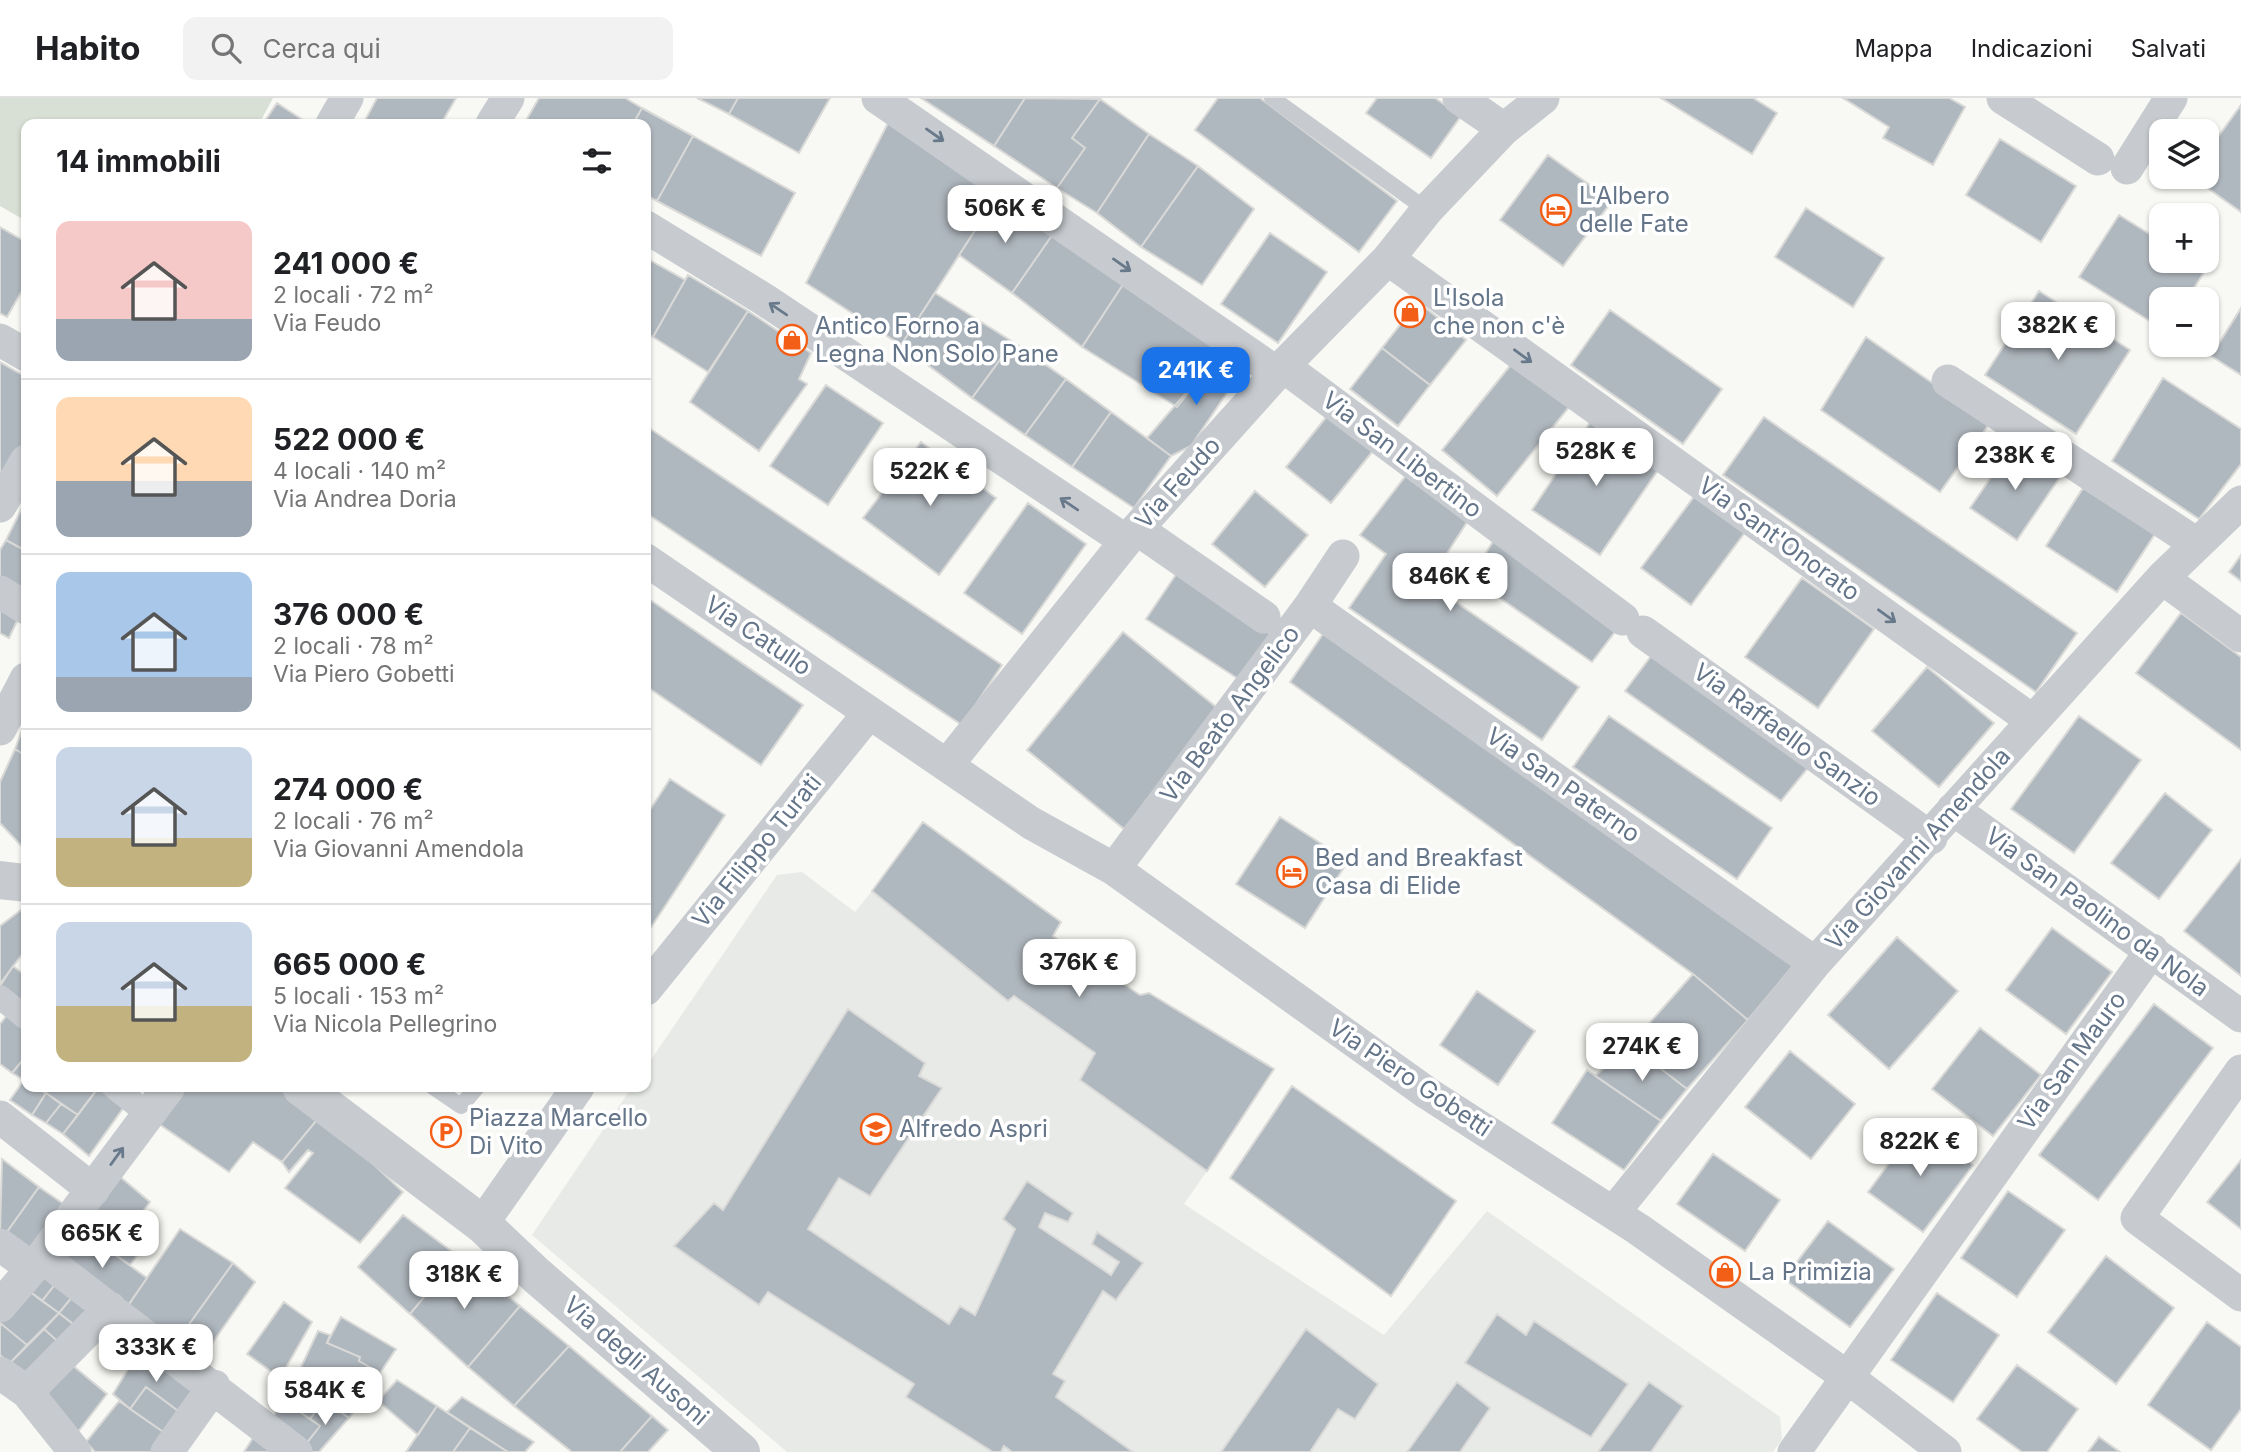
<!DOCTYPE html>
<html lang="it">
<head>
<meta charset="utf-8">
<style>
  :root { --surface:#fff; --page:#f2f2f2; --text:#202124; --muted:#757577; --line:#e0e0e0; --accent:#1a73e8 }
  body { margin:0; font-family:Inter,sans-serif; background:var(--page); color:var(--text); height:100vh; display:flex; flex-direction:column; font-size:26px; white-space:nowrap }
  * { box-sizing:border-box; margin:0 }
  p { font-size:23px; color:var(--muted) }
  .icon { flex:none; width:38px; height:38px; fill:none; stroke:currentColor; stroke-width:2; stroke-linecap:round; stroke-linejoin:round }
  .map { position:relative; flex:1; overflow:hidden }
  .drawer { position:absolute; left:21px; top:21px; width:630px; height:973px; display:flex; flex-direction:column; background:var(--surface); border-radius:14px; box-shadow:0 2px 5px #0004 }
  .drawer>* { flex:none }
  .tools { position:absolute; left:2149px; top:21px; display:grid; gap:14px }
  .tools a { display:grid; place-items:center; width:70px; height:70px; border-radius:14px; background:var(--surface); box-shadow:0 2px 5px #0004; font-size:35px }
  .price { position:absolute; translate:-50% -60px; padding:0 16px; border-radius:14px; background:#fff; color:#222; font-size:23px; line-height:46px; filter:drop-shadow(0 2px 4px #0008) }
  .price::after { content:''; position:absolute; left:50%; top:42px; width:21px; height:16px; margin-left:-10px; background:inherit; clip-path:polygon(0 0,100% 0,50% 100%) }
  .price.on { background:var(--accent); color:#fff }
  ul { padding:0; list-style:none }
  li { display:flex; align-items:center; gap:21px; height:175px; padding:0 35px }
  li+li { border-top:2px solid var(--line) }
  li span { display:grid; place-items:center; flex:none; width:196px; height:140px; border-radius:14px; color:#555 }
  li>.icon { margin-inline-start:auto }
  span .icon { width:84px; height:84px; fill:#fffc; stroke-width:1 }
  li b { font-size:30px }
  h2 { display:flex; justify-content:space-between; align-items:center; height:84px; padding:0 35px; font-size:30px }
  header { display:flex; align-items:center; gap:42px; box-sizing:border-box; height:98px; padding:0 35px; background:var(--surface); border-bottom:2px solid var(--line) }
  header strong { font-size:33px }
  nav { display:flex; gap:38px; margin-inline-start:auto; font-size:24px }
  .search { width:490px; height:63px; background:var(--page); display:flex; align-items:center; gap:18px; box-sizing:border-box; padding:0 24px; border-radius:14px; color:var(--muted); font-size:26px }
  .map>svg:first-child { display:block }
  .built { fill:#e8eae8 }
  .green { fill:#d8e0d5 }
  .building { fill:#b0b8bf; stroke:#d9d9d7; stroke-width:2 }
  .lines { fill:none; stroke-linecap:round; stroke-linejoin:round }
  .service { stroke:#c7cbcf; stroke-width:16 }
  .pedestrian { stroke:#c7cbcf; stroke-width:24 }
  .minor { stroke:#c7cbcf; stroke-width:33 }
  .tertiary { stroke:#c7cbcf; stroke-width:38 }
  .oneway { stroke:#69798c }
  .labels { text-anchor:middle; stroke-width:7; stroke-linejoin:round; paint-order:stroke }
  .poi-label { font-size:24px; fill:#647589; stroke:#fff; text-anchor:start }
  .street-label { font-size:24px; fill:#647589; stroke:#fff }
</style>
</head>
<body>
<header>
<strong>Habito</strong>
<div class="search"><svg class="icon" aria-label="search" viewBox="0 0 24 24"><circle cx="10" cy="10" r="6"/><path d="M15 15l6 6"/></svg>Cerca qui</div>
<nav><a>Mappa</a><a>Indicazioni</a><a>Salvati</a></nav>
</header>
<div class="map">
<svg width="2241" height="1354" viewBox="0 0 2241 1354">
  <rect width="100%" height="100%" fill="#f8f8f4"/>
  <path class="built" d="M802,774L855,814L872,793L1008,903L1014,898L1095,955L1080,982L1207,1073L1184,1106L1384,1237L1487,1113L1780,1319L1782,1341L1773,1354H787L532,1137L632,989H646V969L777,777Z"/>
  <path class="green" d="M0,0H273L259,26H26V123L0,108Z"/>
  <path class="building" d="M377,0H456L441,26H363Z
    M539,0H625L642,10L633,26H524Z
    M697,0H738L729,16Z
    M738,0H830L799,55L729,16Z
    M921,0H1025L994,48Z
    M1025,0L1100,1L1072,40L1085,50L1057,90L994,48Z
    M1218,0H1260L1397,103L1359,154L1195,32Z
    M1377,0H1435L1461,18L1431,60L1366,15Z
    M1661,0H1753L1777,15L1752,56Z
    M1843,0H1949L1965,9L1933,67L1883,40L1889,29Z
    M1100,1L1149,36L1097,115L1057,90L1085,50L1072,40Z
    M277,5L309,26H263Z
    M2241,7V114L2192,79H2207V54Z
    M642,10L693,38L657,103L646,97V26H633Z
    M888,25L996,100L901,247L806,185Z
    M1149,36L1198,68L1141,149L1097,115Z
    M693,38L795,95L761,158L657,103Z
    M2000,41L2076,88L2041,144L1966,97Z
    M1548,57L1612,103L1563,168L1500,122Z
    M1198,68L1254,111L1202,187L1141,149Z
    M996,100L1053,136L1012,195L959,157Z
    M1806,110L1884,160L1853,209L1775,159Z
    M2119,117L2161,143V163H2193L2206,171L2187,201H2161V230L2079,179Z
    M0,129L26,144V186L7,219L0,215Z
    M1270,135L1327,174L1278,245L1221,206Z
    M1053,136L1124,185L1082,249L1012,195Z
    M646,160L685,182L653,239L646,235Z
    M688,177L748,213L708,274L653,239Z
    M1124,185L1221,254L1177,309L1082,249Z
    M2039,193L2130,252L2076,336L1985,277Z
    M935,195L1013,244L972,300L901,247Z
    M1418,204L1466,242L1430,287L1382,250Z
    M2241,210V277L2211,258Z
    M1610,212L1722,291L1683,346L1571,267Z
    M748,213L811,255L799,281L807,286L759,353L690,304Z
    M1866,239L1990,325L1940,394L1821,312Z
    M1013,244L1066,281L1025,337L972,300Z
    M1382,250L1430,287L1398,328L1350,291Z
    M1221,254L1243,271L1191,348L1171,358L1147,340Z
    M1518,258L1574,303L1497,398L1442,352Z
    M0,264L26,279V349L0,392Z
    M2163,280L2241,331V366L2199,421L2112,363Z
    M1066,281L1111,314L1072,369L1025,337Z
    M826,287L883,325L828,407L770,368Z
    M1332,312L1377,348L1331,405L1286,369Z
    M1111,314L1171,358L1134,410L1072,369Z
    M1764,319L2077,535L2036,594L1723,377Z
    M1591,323L1660,369L1600,457L1532,412Z
    M646,328L1002,567L962,627L646,415Z
    M921,344L996,400L939,477L863,420Z
    M2013,347L2060,379L2017,442L1970,410Z
    M1408,375L1469,421L1428,485L1579,589L1542,642L1349,510L1386,456L1360,437Z
    M2083,390L2155,436L2117,494L2046,448Z
    M1255,393L1308,437L1265,489L1212,446Z
    M1696,396L1746,433L1691,507L1641,470Z
    M26,402V453L6,442Z
    M1028,405L1086,446L1022,536L964,495Z
    M1495,440L1621,526L1592,564L1471,480Z
    M6,442L26,453V501L0,484V452Z
    M2241,457V483L2229,474Z
    M1177,475L1274,538L1243,584L1146,521Z
    M1802,480L1874,531L1818,610L1745,559Z
    M646,499L803,607L761,667L646,588Z
    M0,502L21,515L9,540L0,535Z
    M2181,515L2241,559V652L2136,575Z
    M1123,534L1221,613L1124,731L1027,652Z
    M1323,536L1797,863L1748,922L1693,876L1290,584Z
    M1657,550L1816,660L1781,703L1625,593Z
    M1927,569L1994,625L1939,689L1872,633Z
    M1609,618L1772,730L1737,781L1573,669Z
    M2079,618L2141,662L2074,755L2011,711Z
    M26,622V658L15,651Z
    M15,651L26,658V753L0,725V684Z
    M670,681L725,717L646,837V718Z
    M2165,695L2212,732L2159,801L2111,765Z
    M1280,719L1348,763L1305,830L1236,786Z
    M923,724L1061,824L1053,838L1140,897L1149,895L1274,971L1207,1073L1080,982L1095,955L1014,898L1008,903L872,793Z
    M2241,761V878L2184,833Z
    M26,808V851L0,886V828Z
    M2052,830L2112,874L2066,936L2006,892Z
    M1897,839L1958,893L1889,971L1828,917Z
    M13,868L26,878V908L0,888Z
    M1693,876L1748,922L1687,991L1630,947Z
    M1477,893L1535,933L1498,987L1440,947Z
    M2154,906L2213,950L2098,1102L2039,1057Z
    M848,911L925,965L919,978L942,990L870,1098L839,1080L808,1131L949,1226L960,1208L975,1217L1015,1131L1003,1121L1027,1083L1073,1115L1068,1124L1045,1115L1039,1129L1111,1177L1119,1164L1092,1146L1097,1134L1143,1165L1116,1202L1103,1193L1053,1276L1065,1283L1056,1299L1133,1354H1012L1004,1348L1001,1354H993L906,1299L914,1286L768,1194L759,1207L674,1148L714,1105L723,1112Z
    M8,916L26,931V958L12,975L0,966V926Z
    M1980,930L2041,977L1993,1038L1932,991Z
    M1630,947L1687,991L1661,1023L1595,978Z
    M1790,953L1855,1006L1811,1061L1745,1009Z
    M26,958V983L12,975Z
    M1587,972L1661,1023L1624,1072L1552,1025Z
    M24,982L26,989H35L46,995L32,1017L10,1002Z
    M1292,988L1456,1103L1391,1198L1230,1080Z
    M50,989H96L98,990L78,1017L46,995Z
    M187,989H286L321,1017L282,1064L253,1044L229,1074L159,1026Z
    M98,990L124,1009L89,1058L63,1036Z
    M46,995L61,1006L46,1025L32,1017Z
    M61,1006L78,1017L63,1036L46,1025Z
    M321,1017L403,1094L360,1145L285,1090L313,1055L308,1052L289,1074L282,1064Z
    M1918,1026L1973,1067L1923,1134L1868,1094Z
    M1713,1056L1780,1102L1745,1153L1677,1106Z
    M2,1061L39,1089L4,1138L0,1135Z
    M2241,1062V1131L2207,1104Z
    M118,1077L150,1104L127,1135L144,1148L130,1167L81,1132Z
    M39,1089L68,1109L32,1160L4,1138Z
    M2008,1093L2065,1132L2017,1199L1961,1160Z
    M403,1117L458,1158L410,1216L358,1169Z
    M1828,1123L1894,1171L1850,1229L1784,1181Z
    M180,1131L233,1165L177,1243L128,1208Z
    M81,1132L147,1180L124,1213L58,1165Z
    M458,1158L520,1208L468,1269L410,1216Z
    M2106,1158L2174,1210L2116,1286L2048,1234Z
    M233,1165L255,1184L201,1261L177,1243Z
    M43,1166L60,1180L42,1203L24,1189Z
    M60,1180L77,1193L59,1215L42,1203Z
    M24,1189L59,1215L27,1247L0,1225V1220Z
    M77,1193L99,1208L81,1232L59,1215Z
    M1937,1195L1999,1237L1953,1304L1891,1262Z
    M284,1204L312,1224L280,1280L247,1256Z
    M520,1208L569,1248L514,1308L468,1269Z
    M59,1215L81,1232L65,1250L44,1231Z
    M1497,1216L1526,1237L1534,1223L1628,1286L1591,1339L1465,1265Z
    M341,1219L396,1251L380,1275L359,1263L360,1259L327,1245Z
    M2207,1224L2241,1249V1311L2211,1352L2148,1307Z
    M0,1225L27,1247L10,1265L0,1257Z
    M44,1231L65,1250L33,1283L10,1265Z
    M1306,1231L1378,1286L1355,1321L1338,1311L1310,1354H1221Z
    M318,1233L330,1237L327,1245L360,1259L359,1263L380,1275L349,1320L295,1282Z
    M569,1248L652,1318L620,1354H572L514,1308Z
    M141,1250L201,1292L185,1318L146,1289L130,1311L113,1296Z
    M71,1266L107,1296L74,1339L40,1294Z
    M2017,1267L2078,1311L2047,1354H2022L1977,1321Z
    M295,1282L324,1302L310,1321L283,1302Z
    M397,1282L437,1308L418,1337L378,1303Z
    M1457,1284L1490,1310L1460,1354H1407Z
    M1649,1284L1683,1308L1651,1354H1598Z
    M146,1289L185,1318L169,1338L130,1311Z
    M462,1299L534,1344L525,1354H508L447,1314Z
    M283,1302L320,1328L302,1351L269,1326Z
    M324,1302L349,1320L319,1354H307L302,1351L320,1328L310,1321Z
    M119,1303L169,1338L158,1354H95L86,1344Z
    M437,1308L470,1330L453,1354H406Z
    M652,1318L668,1332L648,1354H620Z
    M470,1330L508,1354H453Z
    M256,1335L280,1354H244Z
    M2099,1339L2120,1354H2088Z"/>
  <g class="lines">
    <path class="service" d="M1272,0L1427,112
      M433,989L461,1008L477,989"/>
    <path class="pedestrian" d="M0,899L26,920
      M114,989L148,1016"/>
    <path class="minor" d="M878,0L1277,275
      M1459,0L1504,31
      M2003,0L2098,61
      M332,26L347,0
      M492,26L508,0
      M2127,70L2171,0
      M646,129L765,202L1126,443
      M1388,161L2033,623
      M0,242L26,257
      M1283,268L1623,521
      M1948,283L2197,446
      M0,408L26,363
      M1137,431L1264,519
      M646,462L1031,725L1114,771L1427,995L1638,1131L1846,1278L1945,1354
      M2162,480L2241,538
      M0,494L26,510
      M1310,508L1815,865
      M1643,534L1931,740
      M0,631L26,581
      M947,667L1126,443L1283,268L1388,161L1427,112L1504,31L1543,0
      M1953,711L2241,918
      M1114,771L1310,508L1343,458
      M646,891L869,615
      M2241,973L2137,1120L2241,1197
      M0,1019L93,1092
      M1613,1115L1815,865L2162,480L2241,404
      M482,1126L578,989
      M0,1147L32,1170
      M42,1159L296,1354
      M0,1208L42,1159L169,989
      M0,1275L27,1294L75,1354
      M27,1294L110,1210
      M167,1354L214,1288
      M1794,1354L2152,852"/>
    <path class="tertiary" d="M0,782L26,785
      M301,989L482,1126L536,1177L741,1354"/>
  </g>
  <defs><path id="oneway-shaft" d="M-6 0H5M1.5-3L5.5 0L1.5 3" fill="none" stroke-width="1.6" stroke-linecap="round" stroke-linejoin="round" transform="scale(1.75)"/></defs>
  <g class="oneway">
    <use href="#oneway-shaft" transform="translate(935 37) rotate(35)"/>
    <use href="#oneway-shaft" transform="translate(1122 167) rotate(35)"/>
    <use href="#oneway-shaft" transform="translate(778 211) rotate(-146)"/>
    <use href="#oneway-shaft" transform="translate(1523 258) rotate(36)"/>
    <use href="#oneway-shaft" transform="translate(1069 406) rotate(-146)"/>
    <use href="#oneway-shaft" transform="translate(1887 518) rotate(36)"/>
    <use href="#oneway-shaft" transform="translate(117 1058) rotate(-54)"/>
  </g>
  <defs>
    <g id="hotel-ring" transform="scale(1.575)"><circle r="9.5" fill="#fff" stroke="#f45f18" stroke-width="1.5"/><path d="M-6-4.5h1.5V1H6V5H4.5V3h-9V5H-6ZM-4 0a1.8 1.8 0 1 1 3.6 0ZM.5 0V-2.5h3Q6-2.5 6 0Z" fill="#f45f18"/></g>
    <g id="shop-ring" transform="scale(1.575)"><circle r="9.5" fill="#fff" stroke="#f45f18" stroke-width="1.5"/><path d="M-5-2.5h2.3a2.7 3.5 0 0 1 5.4 0H5L5.5 6h-11ZM-1.5-2.5h3a1.5 2.3 0 0 0-3 0Z" fill="#f45f18"/></g>
    <g id="school-ring" transform="scale(1.575)"><circle r="9.5" fill="#fff" stroke="#f45f18" stroke-width="1.5"/><path d="M0-5L7-2L0 1L-7-2ZM-4 1L0 2.5L4 1V4Q0 6-4 4Z" fill="#f45f18"/></g>
    <g id="parking-ring" transform="scale(1.575)"><circle r="9.5" fill="#fff" stroke="#f45f18" stroke-width="1.5"/><path d="M-3.5-5.5H1a3.5 3.5 0 0 1 0 7H-1V5.5H-3.5ZM-1-3.4V-.6H.8a1.4 1.4 0 0 0 0-2.8Z" fill="#f45f18"/></g>
  </defs>
  <g fill-rule="evenodd">
    <use href="#hotel-ring" x="1556" y="112"/>
    <use href="#shop-ring" x="1410" y="214"/>
    <use href="#shop-ring" x="792" y="242"/>
    <use href="#hotel-ring" x="1292" y="774"/>
    <use href="#school-ring" x="876" y="1031"/>
    <use href="#parking-ring" x="446" y="1034"/>
    <use href="#shop-ring" x="1725" y="1174"/>
  </g>
  <g class="labels">
    <g class="poi-label">
      <text x="1579" y="106">L'Albero<tspan x="1579" dy="28">delle Fate</tspan></text>
      <text x="1433" y="208">L'Isola<tspan x="1433" dy="28">che non c'è</tspan></text>
      <text x="815" y="236">Antico Forno a<tspan x="815" dy="28">Legna Non Solo Pane</tspan></text>
      <text x="1315" y="768">Bed and Breakfast<tspan x="1315" dy="28">Casa di Elide</tspan></text>
      <text x="469" y="1028">Piazza Marcello<tspan x="469" dy="28">Di Vito</tspan></text>
      <text x="899" y="1039">Alfredo Aspri</text>
      <text x="1748" y="1182">La Primizia</text>
    </g>
    <g class="street-label">
      <text transform="translate(1402 357) rotate(37)" y="8">Via San Libertino</text>
      <text transform="translate(1178 385) rotate(-48)" y="8">Via Feudo</text>
      <text transform="translate(1779 441) rotate(36)" y="8">Via Sant'Onorato</text>
      <text transform="translate(758 538) rotate(34)" y="8">Via Catullo</text>
      <text transform="translate(1230 616) rotate(-53)" y="8">Via Beato Angelico</text>
      <text transform="translate(1787 637) rotate(36)" y="8">Via Raffaello Sanzio</text>
      <text transform="translate(1563 687) rotate(35)" y="8">Via San Paterno</text>
      <text transform="translate(1918 751) rotate(-48)" y="8">Via Giovanni Amendola</text>
      <text transform="translate(757 753) rotate(-51)" y="8">Via Filippo Turati</text>
      <text transform="translate(2097 814) rotate(36)" y="8">Via San Paolino da Nola</text>
      <text transform="translate(2072 963) rotate(-54)" y="8">Via San Mauro</text>
      <text transform="translate(1410 980) rotate(34)" y="8">Via Piero Gobetti</text>
      <text transform="translate(636 1263) rotate(41)" y="8">Via degli Ausoni</text>
    </g>
  </g>
</svg>
<div class="tools">
<a><svg class="icon" aria-label="layers" viewBox="0 0 24 24"><path d="M12 4l9 5-9 5-9-5zM3 14l9 5 9-5"/></svg></a>
<a>+</a>
<a>−</a>
</div>
<b class="price" style="left:1005px;top:147px">506K €</b>
<b class="price" style="left:2058px;top:264px">382K €</b>
<b class="price on" style="left:1196px;top:309px">241K €</b>
<b class="price" style="left:1596px;top:390px">528K €</b>
<b class="price" style="left:2015px;top:394px">238K €</b>
<b class="price" style="left:930px;top:410px">522K €</b>
<b class="price" style="left:1450px;top:515px">846K €</b>
<b class="price" style="left:1079px;top:901px">376K €</b>
<b class="price" style="left:1642px;top:985px">274K €</b>
<b class="price" style="left:1920px;top:1080px">822K €</b>
<b class="price" style="left:102px;top:1172px">665K €</b>
<b class="price" style="left:464px;top:1213px">318K €</b>
<b class="price" style="left:156px;top:1286px">333K €</b>
<b class="price" style="left:325px;top:1329px">584K €</b>
<section class="drawer">
<h2>14 immobili<svg class="icon" aria-label="filters" viewBox="0 0 24 24"><path d="M4 7h16M4 17h16"/><circle cx="9" cy="7" r="2"/><circle cx="15" cy="17" r="2"/></svg></h2>
<ul>
<li><span style="background:linear-gradient(#f6c9c9 70%,#9aa5b1 0)"><svg class="icon" aria-label="home" viewBox="0 0 24 24"><path d="M3 11l9-7 9 7M6 9v11h12V9"/></svg></span><div><b>241 000 €</b><p>2 locali · 72 m²</p><p>Via Feudo</p></div></li>
<li><span style="background:linear-gradient(#ffd9b3 60%,#9aa5b1 0)"><svg class="icon" aria-label="home" viewBox="0 0 24 24"><path d="M3 11l9-7 9 7M6 9v11h12V9"/></svg></span><div><b>522 000 €</b><p>4 locali · 140 m²</p><p>Via Andrea Doria</p></div></li>
<li><span style="background:linear-gradient(#a9c7e8 75%,#9aa5b1 0)"><svg class="icon" aria-label="home" viewBox="0 0 24 24"><path d="M3 11l9-7 9 7M6 9v11h12V9"/></svg></span><div><b>376 000 €</b><p>2 locali · 78 m²</p><p>Via Piero Gobetti</p></div></li>
<li><span style="background:linear-gradient(#c9d6e8 65%,#c2b280 0)"><svg class="icon" aria-label="home" viewBox="0 0 24 24"><path d="M3 11l9-7 9 7M6 9v11h12V9"/></svg></span><div><b>274 000 €</b><p>2 locali · 76 m²</p><p>Via Giovanni Amendola</p></div></li>
<li><span style="background:linear-gradient(#c9d6e8 60%,#c2b280 0)"><svg class="icon" aria-label="home" viewBox="0 0 24 24"><path d="M3 11l9-7 9 7M6 9v11h12V9"/></svg></span><div><b>665 000 €</b><p>5 locali · 153 m²</p><p>Via Nicola Pellegrino</p></div></li>
</ul>
</section>
</div>
</body>
</html>
